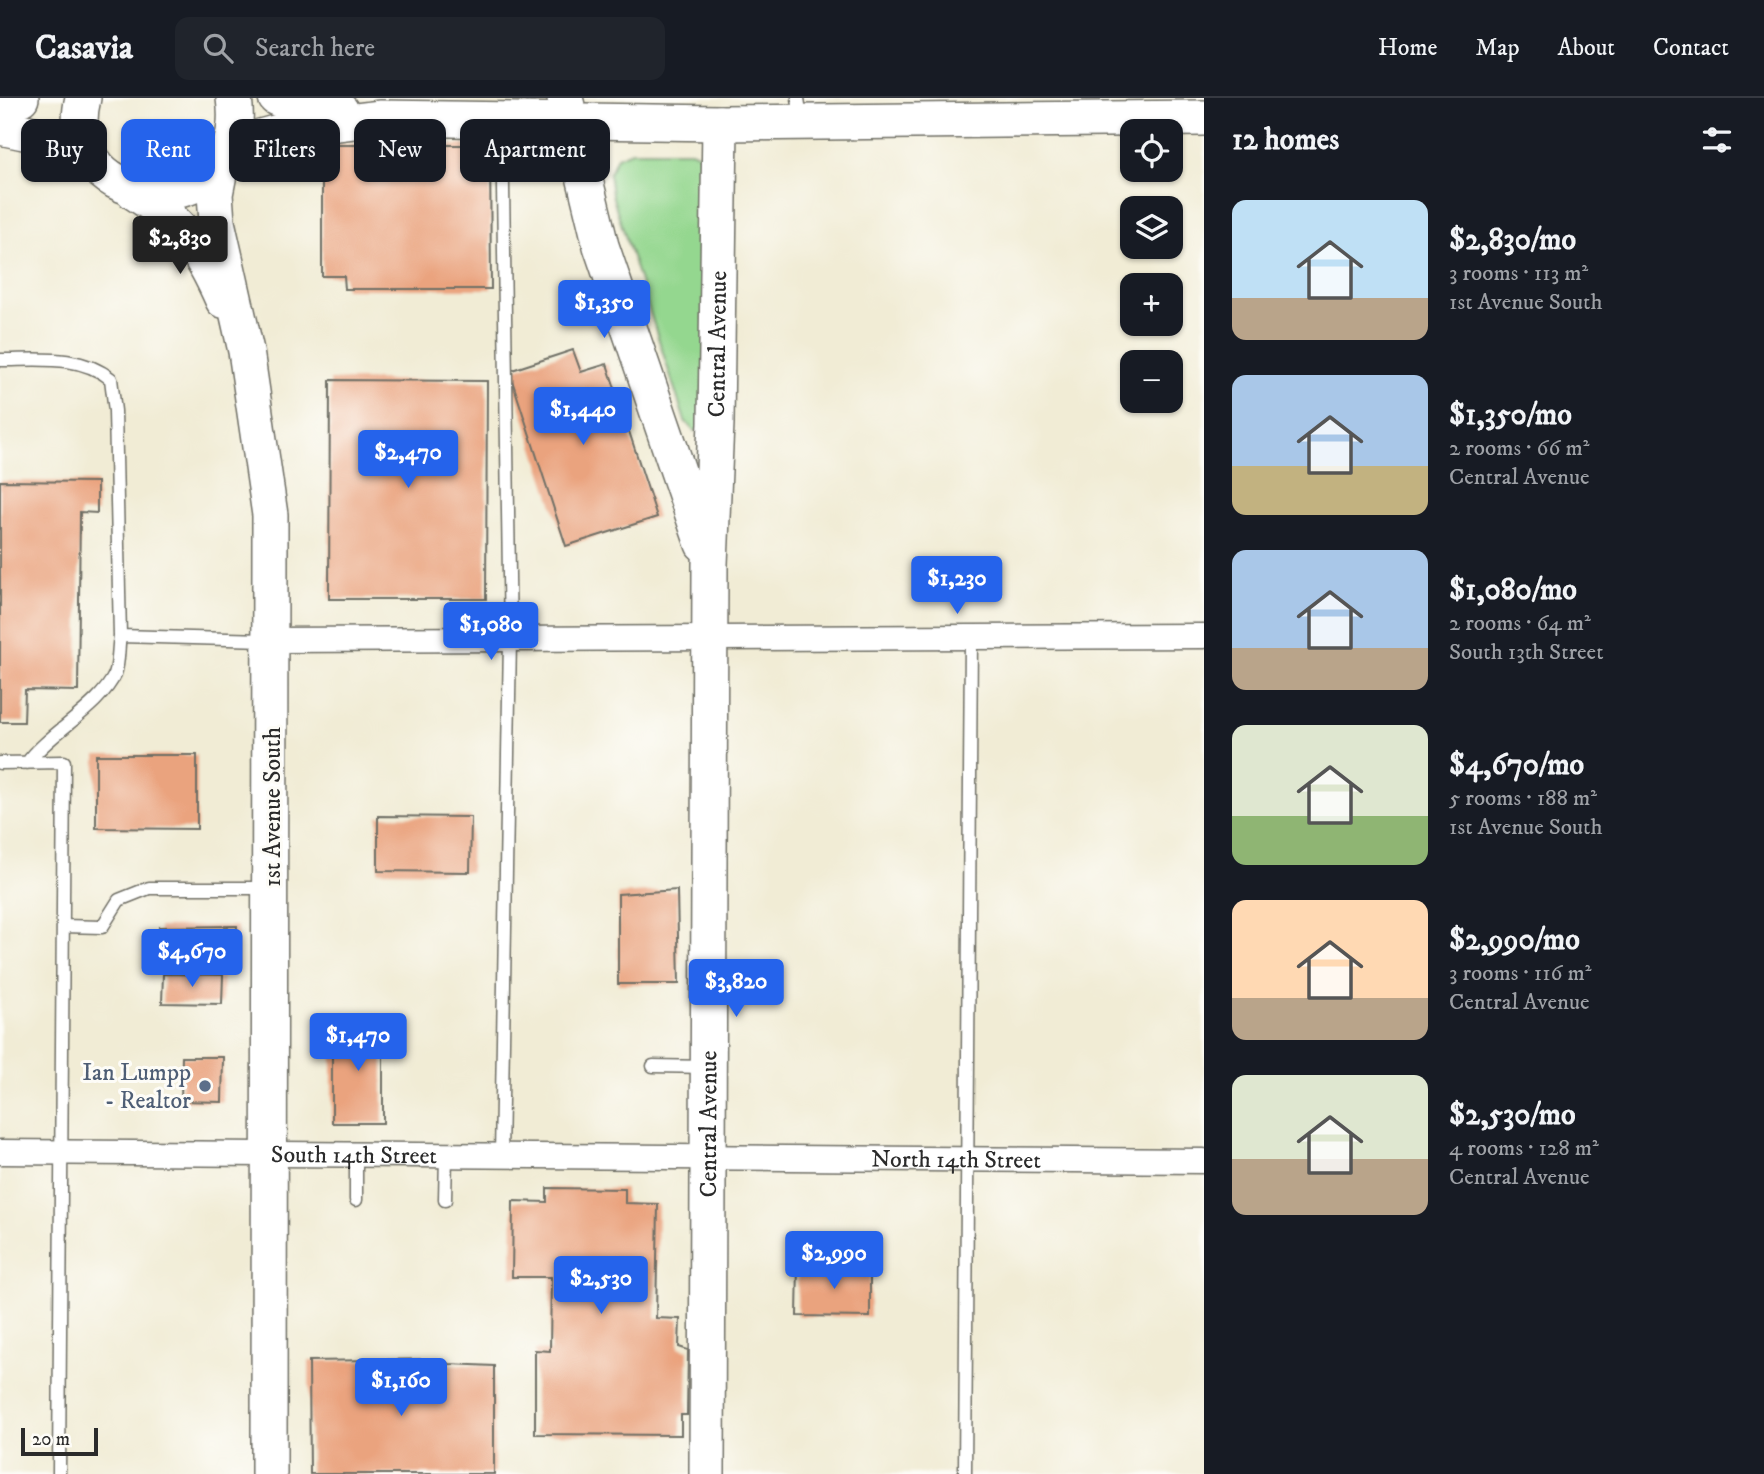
<!DOCTYPE html>
<html lang="en">
<head>
<meta charset="utf-8">
<style>
  :root { --surface:#171b24; --page:#20242c; --text:#f1f3f6; --muted:#9ea1a6; --line:#363941; --accent:#2563eb }
  body { margin:0; font-family:"IM FELL DW Pica",serif; background:var(--page); color:var(--text); height:100vh; display:flex; flex-direction:column; font-size:26px; white-space:nowrap }
  * { box-sizing:border-box; margin:0 }
  p { font-size:23px; color:var(--muted) }
  .icon { flex:none; width:38px; height:38px; fill:none; stroke:currentColor; stroke-width:2; stroke-linecap:round; stroke-linejoin:round }
  .map { position:relative; flex:1; overflow:hidden }
  .sheet { display:flex; flex-direction:column; background:var(--surface); width:560px }
  .sheet>* { flex:none }
  .top-card { position:absolute; left:21px; top:21px; width:665px; height:63px; display:flex; gap:14px }
  .controls { position:absolute; left:1120px; top:21px; display:grid; gap:14px }
  .controls a { display:grid; place-items:center; width:63px; height:63px; border-radius:14px; background:var(--surface); box-shadow:0 2px 5px #0004; font-size:35px }
  .scale { position:absolute; left:21px; bottom:18px; width:77px; box-sizing:border-box; padding-left:7px; border:4px solid #2b2b2b; border-top:0; font-size:19px; line-height:24px; white-space:nowrap; color:#2b2b2b; -webkit-text-stroke:5px #fdfcf7; paint-order:stroke }
  .price { position:absolute; translate:-50% -60px; padding:0 16px; border-radius:7px; background:var(--accent); color:#fff; font-size:23px; line-height:46px; filter:drop-shadow(0 2px 4px #0008) }
  .price::after { content:''; position:absolute; left:50%; top:42px; width:21px; height:16px; margin-left:-10px; background:inherit; clip-path:polygon(0 0,100% 0,50% 100%) }
  .price.current { background:#222; color:#fff }
  ul { padding:0; list-style:none }
  li { display:flex; align-items:center; gap:21px; height:175px; padding:0 28px }
  li span { display:grid; place-items:center; flex:none; width:196px; height:140px; border-radius:14px; color:#555 }
  li>.icon { margin-inline-start:auto }
  span .icon { width:84px; height:84px; fill:#fffc; stroke-width:1 }
  li b { font-size:30px }
  h2 { display:flex; justify-content:space-between; align-items:center; height:84px; padding:0 28px; font-size:30px }
  .pill { padding:0 24px; border-radius:14px; background:var(--surface); box-shadow:0 2px 5px #0004; font-size:24px; line-height:63px }
  .pill.current { background:var(--accent); color:#fff }
  header { display:flex; align-items:center; gap:42px; box-sizing:border-box; height:98px; padding:0 35px; background:var(--surface); border-bottom:2px solid var(--line) }
  header strong { font-size:33px }
  nav { display:flex; gap:38px; margin-inline-start:auto; font-size:24px }
  .search { width:490px; height:63px; background:var(--page); display:flex; align-items:center; gap:18px; box-sizing:border-box; padding:0 24px; border-radius:14px; color:var(--muted); font-size:26px }
  main { display:flex; flex:1; min-height:0 }
  .map>svg:first-child { display:block }
  .green { fill:#94d78f; stroke:#60815d; stroke-width:2 }
  .building { fill:#eaa37e }
  .lines { fill:none; stroke-linecap:round; stroke-linejoin:round }
  .service-casing { stroke:#706f66; stroke-width:15 }
  .minor-casing { stroke:#706f66; stroke-width:27 }
  .secondary-casing { stroke:#706f66; stroke-width:38 }
  .service { stroke:#fff; stroke-width:12 }
  .minor { stroke:#fff; stroke-width:24 }
  .secondary { stroke:#fff; stroke-width:35 }
  .service-dot { fill:#5c6f8a; stroke:#fdfcf7; stroke-width:2.5 }
  .labels { text-anchor:middle; stroke-width:6; stroke-linejoin:round; paint-order:stroke }
  .street-label { font-size:24px; fill:#2b2b2b; stroke:#fdfcf7 }
  .service-label { font-size:24px; fill:#4e5e75; stroke:#fdfcf7; text-anchor:end }
</style>
</head>
<body>
<header>
<strong>Casavia</strong>
<div class="search"><svg class="icon" aria-label="search" viewBox="0 0 24 24"><circle cx="10" cy="10" r="6"/><path d="M15 15l6 6"/></svg>Search here</div>
<nav><a>Home</a><a>Map</a><a>About</a><a>Contact</a></nav>
</header>
<main>
<div class="map">
<svg width="1204" height="1376" viewBox="0 0 1204 1376">
  <rect width="100%" height="100%" fill="#fdfcf7"/>
  <filter id="ink" filterUnits="userSpaceOnUse"><feTurbulence type="fractalNoise" baseFrequency=".0143" numOctaves="2"/><feDisplacementMap in="SourceGraphic" scale="14" xChannelSelector="R" yChannelSelector="G"/><feConvolveMatrix kernelMatrix="1 2 1 2 8 2 1 2 1" color-interpolation-filters="sRGB"/></filter>
  <filter id="wash" filterUnits="userSpaceOnUse"><feTurbulence type="fractalNoise" baseFrequency=".00686" numOctaves="4" result="noise"/><feDisplacementMap in="SourceGraphic" scale="28" xChannelSelector="R" yChannelSelector="G"/><feGaussianBlur stdDeviation="1.57" result="paint"/><feColorMatrix in="noise" values="0 0 0 0 0 0 0 0 0 0 0 0 0 0 0 0 0 1.4 0 .05"/><feComposite in="paint" operator="in"/></filter>
  <g filter="url(#wash)">
    <rect width="100%" height="100%" fill="#f1ecd5"/>
    <path class="green" d="M632,53H691L702,58L707,75L704,329L694,333L685,323L612,97L609,76L617,59Z"/>
    <g id="blocks">
      <path class="building" d="M337,47H490L491,191H345L344,178H322V57Z
        M573,252L581,274L607,266L657,419L566,448L509,273Z
        M330,282L487,283L486,501H329Z
        M0,383L97,384V415L80,414L78,593L25,592L24,624H0Z
        M96,657H197V731L96,730Z
        M378,718L471,719L470,774L378,773Z
        M677,792L679,886H618V796Z
        M237,828L238,871H159V829Z
        M163,876L223,877L222,906L162,905Z
        M332,925H383V1025H332Z
        M182,959H223L222,1004L181,1003Z
        M547,1090L625,1091V1105L658,1106L656,1220L680,1221L679,1249L688,1252L687,1317H681V1337L535,1336V1252L550,1253L551,1179H512L513,1103L547,1104Z
        M798,1166L870,1167V1219L797,1218Z
        M439,1261L449,1266L494,1268V1376H310L309,1263Z"/>
    </g>
  </g>
  <g filter="url(#ink)">
    <use href="#blocks" fill-opacity="0" stroke="#706f66" stroke-width="2"/>
    <g class="lines">
      <g class="service-casing">
        <path id="service" d="M798,0L801,21
          M0,262C38,262 80,256 111,281L115,313L120,538L268,542
          M0,665L64,664L59,1376
          M27,665C50,634 100,609 115,576C119,565 118,549 120,538
          M63,828L102,829L119,802L149,790H268
          M653,968L708,969
          M356,1057V1102
          M501,1058L510,542L502,24
          M445,1102L446,1057
          M965,1376L971,540"/>
      </g>
      <g class="minor-casing">
        <g id="minor">
          <path d="M272,542L1204,538"/>
          <path id="s1" d="M0,1054L1204,1063"/>
        </g>
      </g>
      <g class="secondary-casing">
        <g id="secondary">
          <path d="M83,0C54,117 253,134 234,0"/>
          <path d="M276,0L341,13"/>
          <path d="M565,0L601,148L703,446"/>
          <path d="M0,5L21,0"/>
          <path d="M0,29L48,39L95,65"/>
          <path d="M228,55L253,41L290,31L379,20L720,25L1204,20"/>
          <path d="M221,66L215,96L217,124L246,253L270,417L269,1376"/>
          <path d="M134,94C182,123 201,152 223,202"/>
          <path id="s2" d="M707,1376L710,466L716,325L720,25"/>
        </g>
      </g>
      <use href="#service" class="service"/>
      <use href="#minor" class="minor"/>
      <use href="#secondary" class="secondary"/>
    </g>
  </g>
  <circle class="service-dot" cx="205" cy="988" r="7"/>
  <g class="labels">
    <g class="street-label">
      <text dy="8" stroke="none"><textPath href="#s2" startOffset="1130">Central Avenue</textPath></text>
      <text transform="translate(272 709) rotate(-90)" y="8">1st Avenue South</text>
      <text dy="8" stroke="none"><textPath href="#s2" startOffset="350">Central Avenue</textPath></text>
      <text dy="8" stroke="none"><textPath href="#s1" startOffset="354">South 14th Street</textPath></text>
      <text dy="8" stroke="none"><textPath href="#s1" startOffset="956">North 14th Street</textPath></text>
    </g>
    <g class="service-label">
      <text x="191" y="982">Ian Lumpp<tspan x="191" dy="28">- Realtor</tspan></text>
    </g>
  </g>
</svg>
<div class="controls">
<a><svg class="icon" aria-label="locate" viewBox="0 0 24 24"><circle cx="12" cy="12" r="6"/><path d="M12 2v4M12 18v4M2 12h4M18 12h4"/></svg></a>
<a><svg class="icon" aria-label="layers" viewBox="0 0 24 24"><path d="M12 4l9 5-9 5-9-5zM3 14l9 5 9-5"/></svg></a>
<a>+</a>
<a>−</a>
</div>
<div class="scale">20 m</div>
<b class="price current" style="left:180px;top:178px">$2,830</b>
<b class="price" style="left:604px;top:242px">$1,350</b>
<b class="price" style="left:583px;top:349px">$1,440</b>
<b class="price" style="left:408px;top:392px">$2,470</b>
<b class="price" style="left:957px;top:518px">$1,230</b>
<b class="price" style="left:491px;top:564px">$1,080</b>
<b class="price" style="left:192px;top:891px">$4,670</b>
<b class="price" style="left:736px;top:921px">$3,820</b>
<b class="price" style="left:358px;top:975px">$1,470</b>
<b class="price" style="left:834px;top:1193px">$2,990</b>
<b class="price" style="left:601px;top:1218px">$2,530</b>
<b class="price" style="left:401px;top:1320px">$1,160</b>
<div class="top-card">
<a class="pill">Buy</a>
<a class="pill current">Rent</a>
<a class="pill">Filters</a>
<a class="pill">New</a>
<a class="pill">Apartment</a>
</div>
</div>
<section class="sheet">
<h2>12 homes<svg class="icon" aria-label="filters" viewBox="0 0 24 24"><path d="M4 7h16M4 17h16"/><circle cx="9" cy="7" r="2"/><circle cx="15" cy="17" r="2"/></svg></h2>
<ul>
<li><span style="background:linear-gradient(#bfe0f5 70%,#b9a48a 0)"><svg class="icon" aria-label="home" viewBox="0 0 24 24"><path d="M3 11l9-7 9 7M6 9v11h12V9"/></svg></span><div><b>$2,830/mo</b><p>3 rooms · 113 m²</p><p>1st Avenue South</p></div></li>
<li><span style="background:linear-gradient(#a9c7e8 65%,#c2b280 0)"><svg class="icon" aria-label="home" viewBox="0 0 24 24"><path d="M3 11l9-7 9 7M6 9v11h12V9"/></svg></span><div><b>$1,350/mo</b><p>2 rooms · 66 m²</p><p>Central Avenue</p></div></li>
<li><span style="background:linear-gradient(#a9c7e8 70%,#b9a48a 0)"><svg class="icon" aria-label="home" viewBox="0 0 24 24"><path d="M3 11l9-7 9 7M6 9v11h12V9"/></svg></span><div><b>$1,080/mo</b><p>2 rooms · 64 m²</p><p>South 13th Street</p></div></li>
<li><span style="background:linear-gradient(#dfe7d0 65%,#8fb573 0)"><svg class="icon" aria-label="home" viewBox="0 0 24 24"><path d="M3 11l9-7 9 7M6 9v11h12V9"/></svg></span><div><b>$4,670/mo</b><p>5 rooms · 188 m²</p><p>1st Avenue South</p></div></li>
<li><span style="background:linear-gradient(#ffd9b3 70%,#b9a48a 0)"><svg class="icon" aria-label="home" viewBox="0 0 24 24"><path d="M3 11l9-7 9 7M6 9v11h12V9"/></svg></span><div><b>$2,990/mo</b><p>3 rooms · 116 m²</p><p>Central Avenue</p></div></li>
<li><span style="background:linear-gradient(#dfe7d0 60%,#b9a48a 0)"><svg class="icon" aria-label="home" viewBox="0 0 24 24"><path d="M3 11l9-7 9 7M6 9v11h12V9"/></svg></span><div><b>$2,530/mo</b><p>4 rooms · 128 m²</p><p>Central Avenue</p></div></li>
</ul>
</section>
</main>
</body>
</html>
